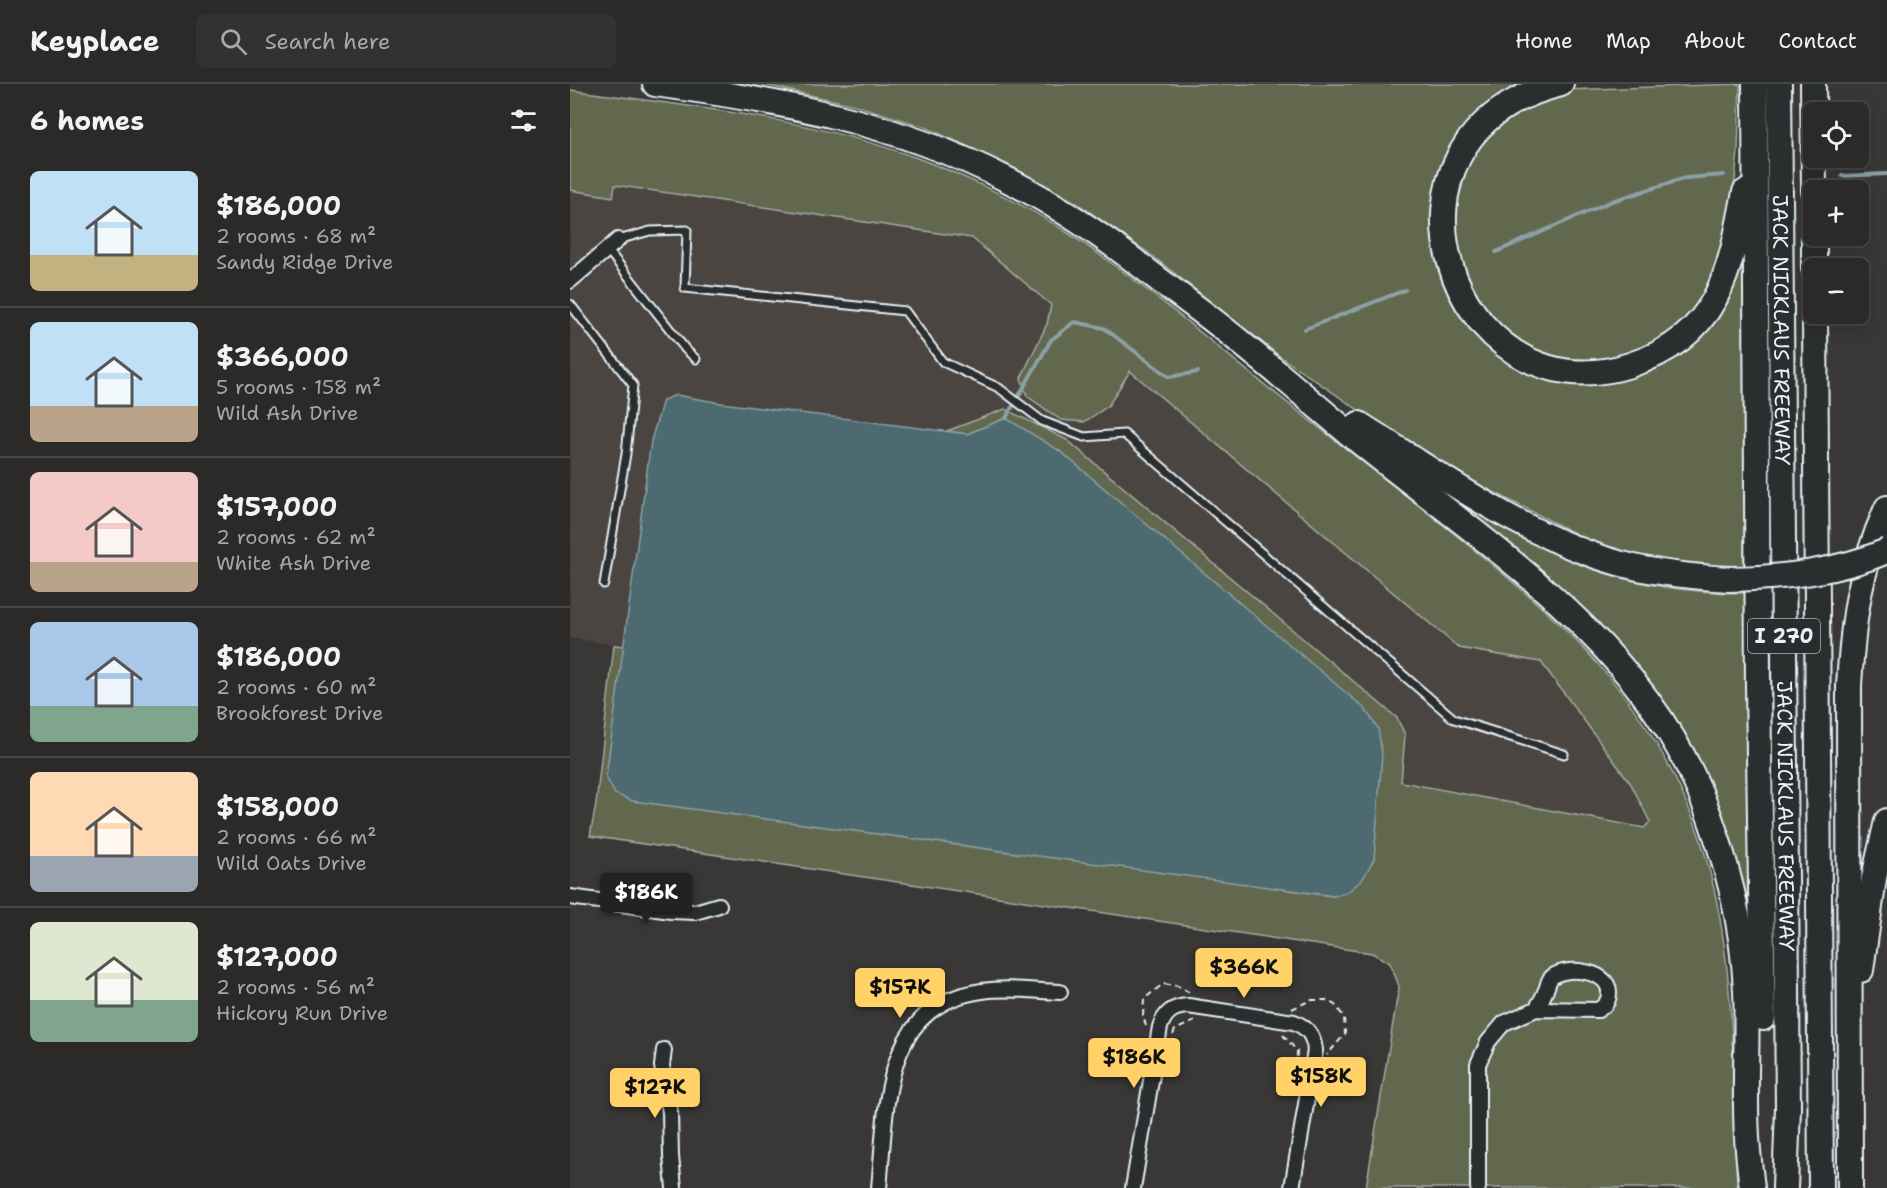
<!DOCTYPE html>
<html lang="en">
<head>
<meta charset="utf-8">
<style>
  :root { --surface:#2b2a29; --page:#333231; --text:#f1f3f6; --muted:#a6a7a8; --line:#474646; --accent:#ffd166 }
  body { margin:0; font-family:"Shantell Sans",sans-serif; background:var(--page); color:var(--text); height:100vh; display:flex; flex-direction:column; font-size:22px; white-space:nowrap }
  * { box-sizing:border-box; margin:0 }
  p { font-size:20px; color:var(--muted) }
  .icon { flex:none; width:33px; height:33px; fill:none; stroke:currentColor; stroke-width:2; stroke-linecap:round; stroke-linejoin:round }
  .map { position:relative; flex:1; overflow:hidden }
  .details { display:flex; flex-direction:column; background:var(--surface); width:570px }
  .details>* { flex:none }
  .buttons { position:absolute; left:1233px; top:18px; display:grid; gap:12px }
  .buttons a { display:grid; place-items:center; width:66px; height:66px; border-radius:9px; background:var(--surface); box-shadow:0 3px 15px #0003,0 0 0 2px var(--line); font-size:30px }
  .price { position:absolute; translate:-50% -51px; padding:0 14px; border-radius:6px; background:var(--accent); color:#111; font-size:20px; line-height:39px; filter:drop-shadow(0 2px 3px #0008) }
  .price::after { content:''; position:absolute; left:50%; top:36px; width:18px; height:14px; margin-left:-9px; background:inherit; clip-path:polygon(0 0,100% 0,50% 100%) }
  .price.current { background:#222; color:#fff }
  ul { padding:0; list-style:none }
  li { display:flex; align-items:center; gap:18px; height:150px; padding:0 30px }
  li+li { border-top:2px solid var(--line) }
  li span { display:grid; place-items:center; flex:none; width:168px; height:120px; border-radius:9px; color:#555 }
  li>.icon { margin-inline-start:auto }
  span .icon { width:72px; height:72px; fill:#fffc; stroke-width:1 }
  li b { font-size:26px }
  h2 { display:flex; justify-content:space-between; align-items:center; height:72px; padding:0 30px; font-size:26px }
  header { display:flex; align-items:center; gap:36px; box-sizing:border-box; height:84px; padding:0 30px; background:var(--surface); border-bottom:2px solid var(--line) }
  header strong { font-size:28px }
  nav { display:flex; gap:33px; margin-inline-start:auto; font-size:21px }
  .search { width:420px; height:54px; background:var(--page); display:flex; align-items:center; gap:15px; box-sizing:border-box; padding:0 21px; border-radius:9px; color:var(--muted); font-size:22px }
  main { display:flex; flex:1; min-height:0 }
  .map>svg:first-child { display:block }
  .built { fill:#4b4542 }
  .green { fill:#62684e; stroke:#a5aca3; stroke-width:1.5 }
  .water { fill:#4d6b6f; stroke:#8ba1a6; stroke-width:1.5 }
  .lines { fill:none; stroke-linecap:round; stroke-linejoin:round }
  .stream { stroke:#8ba1a6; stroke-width:4 }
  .service-casing { stroke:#e8f1f8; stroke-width:11 }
  .minor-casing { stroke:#e8f1f8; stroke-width:18 }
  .motorway-casing { stroke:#e8f1f8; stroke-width:28 }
  .path { stroke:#e8f1f8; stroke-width:2; stroke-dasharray:6 4.5; stroke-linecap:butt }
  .service { stroke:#2a2d2e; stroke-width:7 }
  .minor { stroke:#2a2d2e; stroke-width:14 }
  .motorway { stroke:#2a2d2e; stroke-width:24 }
  .motorway-bridge-casing { stroke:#e8f1f8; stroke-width:28; stroke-linecap:butt }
  .motorway-bridge { stroke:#2a2d2e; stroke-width:24 }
  .labels { text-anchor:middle; stroke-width:4.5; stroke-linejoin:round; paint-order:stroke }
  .shield { fill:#2a2d2e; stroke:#afb6bb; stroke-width:1.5 }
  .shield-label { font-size:20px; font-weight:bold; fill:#e8f1f8 }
  .street-label { font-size:21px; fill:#e8f1f8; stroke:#2a2d2e }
</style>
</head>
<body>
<header>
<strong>Keyplace</strong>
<div class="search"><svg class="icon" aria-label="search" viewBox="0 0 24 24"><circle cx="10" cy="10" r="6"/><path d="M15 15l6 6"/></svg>Search here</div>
<nav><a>Home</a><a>Map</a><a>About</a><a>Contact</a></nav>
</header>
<main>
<section class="details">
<h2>6 homes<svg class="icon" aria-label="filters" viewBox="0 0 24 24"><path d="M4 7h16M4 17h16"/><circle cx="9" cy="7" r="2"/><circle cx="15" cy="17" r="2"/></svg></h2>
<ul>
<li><span style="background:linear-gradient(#bfe0f5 70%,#c2b280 0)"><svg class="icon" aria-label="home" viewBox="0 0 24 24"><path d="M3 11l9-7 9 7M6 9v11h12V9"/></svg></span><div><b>$186,000</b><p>2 rooms · 68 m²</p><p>Sandy Ridge Drive</p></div></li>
<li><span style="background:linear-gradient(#bfe0f5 70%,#b9a48a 0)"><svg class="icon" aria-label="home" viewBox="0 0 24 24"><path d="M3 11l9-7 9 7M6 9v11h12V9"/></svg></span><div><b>$366,000</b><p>5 rooms · 158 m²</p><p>Wild Ash Drive</p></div></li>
<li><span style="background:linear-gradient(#f6c9c9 75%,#b9a48a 0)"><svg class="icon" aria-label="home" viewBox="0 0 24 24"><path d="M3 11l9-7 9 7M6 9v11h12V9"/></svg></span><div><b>$157,000</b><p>2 rooms · 62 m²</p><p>White Ash Drive</p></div></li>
<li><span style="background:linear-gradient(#a9c7e8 70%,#7fa58c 0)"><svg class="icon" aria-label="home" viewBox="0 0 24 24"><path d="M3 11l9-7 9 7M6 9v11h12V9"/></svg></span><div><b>$186,000</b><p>2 rooms · 60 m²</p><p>Brookforest Drive</p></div></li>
<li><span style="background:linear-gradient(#ffd9b3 70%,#9aa5b1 0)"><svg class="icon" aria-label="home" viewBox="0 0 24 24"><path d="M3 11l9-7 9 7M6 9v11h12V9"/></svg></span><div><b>$158,000</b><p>2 rooms · 66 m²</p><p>Wild Oats Drive</p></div></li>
<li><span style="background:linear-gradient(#dfe7d0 65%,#7fa58c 0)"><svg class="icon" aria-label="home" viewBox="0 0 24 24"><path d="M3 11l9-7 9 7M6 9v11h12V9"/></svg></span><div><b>$127,000</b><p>2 rooms · 56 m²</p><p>Hickory Run Drive</p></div></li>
</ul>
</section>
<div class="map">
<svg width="1317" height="1104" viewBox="0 0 1317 1104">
  <rect width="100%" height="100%" fill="#393837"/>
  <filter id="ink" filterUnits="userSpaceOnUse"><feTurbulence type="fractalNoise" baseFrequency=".0167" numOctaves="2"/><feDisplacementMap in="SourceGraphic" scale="12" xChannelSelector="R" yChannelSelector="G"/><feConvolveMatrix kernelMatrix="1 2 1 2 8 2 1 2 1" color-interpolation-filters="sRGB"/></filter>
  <g filter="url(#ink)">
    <path class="built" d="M45,101L402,154L482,221L477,240L538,322L559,287L889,564L971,578L1061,700L1080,738L1074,744L831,698L835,651L827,634L497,356L435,325L377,347L151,319L106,311L93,316L81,357L55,562L0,554V106L42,113Z"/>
    <path class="green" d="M190,0H968L922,25L869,151L946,276L1083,281L1177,165L1179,467H1174V484L1121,483L1068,472L1018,456L896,394L806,338L711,273L580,170L505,118L440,82L355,43L285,21Z
      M1170,0L1168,68L1162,123L1141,209L1105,251L1036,279L980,275L929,247L892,192L883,136L899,76L924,43L995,6Z
      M0,6C118,22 235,33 347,74C396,92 454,120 498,149C579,202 652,268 729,328C787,374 846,418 903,465C993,538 1071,610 1117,720C1168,838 1162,977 1167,1104H796L829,902L820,879L802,869L20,752L26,720L44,561L55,562L36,693L740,809L763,812L777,808L436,334L397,350L377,347L435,325L497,356L827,634L835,651L831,698L1074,744L1080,738L1061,700L971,578L889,564L560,287L538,322L514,338L491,336L457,312L451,294L477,240L481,221L402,154L45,101L43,113L0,106Z
      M889,416C933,440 976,467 1023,485C1073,503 1124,509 1176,509L1182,847L1108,653L886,419Z"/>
    <path class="water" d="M106,311L151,319L397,350L436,334L490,367L794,624L808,644L812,670L804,775L792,796L777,808L764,812L63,717L45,710L36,693L81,357L93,316Z"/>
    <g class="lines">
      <path class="stream" d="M1272,92L1317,90
        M926,168L1042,117L1116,94L1154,91
        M735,245L835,206
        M436,334L481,256L504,238L534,244L599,293L628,288"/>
      <g class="service-casing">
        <path id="service" d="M48,156L80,147L117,146L115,204L335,227L373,278L429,304L472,337L514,353L554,350L884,635L994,670
          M37,165L116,266L126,275
          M0,220L63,301L56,370L34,500"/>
      </g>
      <g class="minor-casing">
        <path id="minor" d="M0,197L48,156
          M0,813L101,827L125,828L149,821
          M94,966L92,982L100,1028L101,1072L104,1104
          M309,1104C317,1025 310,921 412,907C438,903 464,907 490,908
          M563,1104L590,943C595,929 602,923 618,922L724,938C738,944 743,951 745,966L722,1104
          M908,1104V980L918,958L934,939L966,925L1028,926C1036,921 1039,917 1039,908C1039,885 991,881 980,895C978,898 977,905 975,908C973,914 969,920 966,925"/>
      </g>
      <g class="motorway-casing">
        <g id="motorway">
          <path d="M85,0C211,17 323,37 438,96C492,123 541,158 588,195C617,217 648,239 676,263C712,292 746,322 781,351C908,455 1064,550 1130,708C1156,772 1173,839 1176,907C1178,956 1174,1005 1177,1053C1178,1070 1180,1087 1182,1104"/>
          <path d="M991,0C783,49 881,338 1060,281C1148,253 1160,189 1175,108"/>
          <path d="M1185,0L1188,602L1193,934"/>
          <path id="s1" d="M1209,0L1218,1023L1215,1104"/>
          <path d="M1243,0L1244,106"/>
          <path d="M1244,152V184"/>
          <path d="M1245,230L1251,1104"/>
          <path d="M789,340C875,394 963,459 1064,483C1095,490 1127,493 1159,495"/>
          <path d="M1291,886L1304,794L1317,737"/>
          <path d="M1280,1104L1279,602C1283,534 1289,487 1317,424"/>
        </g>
      </g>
      <path class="path" d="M722,925L741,916H756L765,921L774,933L775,950L757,971
        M576,942L573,932L574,915L593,900L608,902L620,909
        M603,951L605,946L625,937
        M713,951L727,967L726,994"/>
      <use href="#service" class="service"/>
      <use href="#minor" class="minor"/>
      <use href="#motorway" class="motorway"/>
      <g class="motorway-bridge-casing">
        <path id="motorway-bridge" d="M1159,495C1213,494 1267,488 1317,467"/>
      </g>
      <use href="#motorway-bridge" class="motorway-bridge"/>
    </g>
  </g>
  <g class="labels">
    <rect class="shield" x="1178" y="535" width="72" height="34" rx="4.5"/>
    <g class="shield-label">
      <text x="1214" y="559">I 270</text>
    </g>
    <g class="street-label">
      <text dy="7" stroke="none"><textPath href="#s1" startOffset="246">JACK NICKLAUS FREEWAY</textPath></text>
      <text dy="7" stroke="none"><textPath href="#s1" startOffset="732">JACK NICKLAUS FREEWAY</textPath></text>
    </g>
  </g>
</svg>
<div class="buttons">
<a><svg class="icon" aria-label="locate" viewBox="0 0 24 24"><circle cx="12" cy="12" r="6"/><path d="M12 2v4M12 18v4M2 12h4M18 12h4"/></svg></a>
<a>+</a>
<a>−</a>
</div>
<b class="price current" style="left:76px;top:840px">$186K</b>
<b class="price" style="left:674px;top:915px">$366K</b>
<b class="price" style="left:330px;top:935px">$157K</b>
<b class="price" style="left:564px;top:1005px">$186K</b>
<b class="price" style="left:751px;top:1024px">$158K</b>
<b class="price" style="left:85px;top:1035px">$127K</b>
</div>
</main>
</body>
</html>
